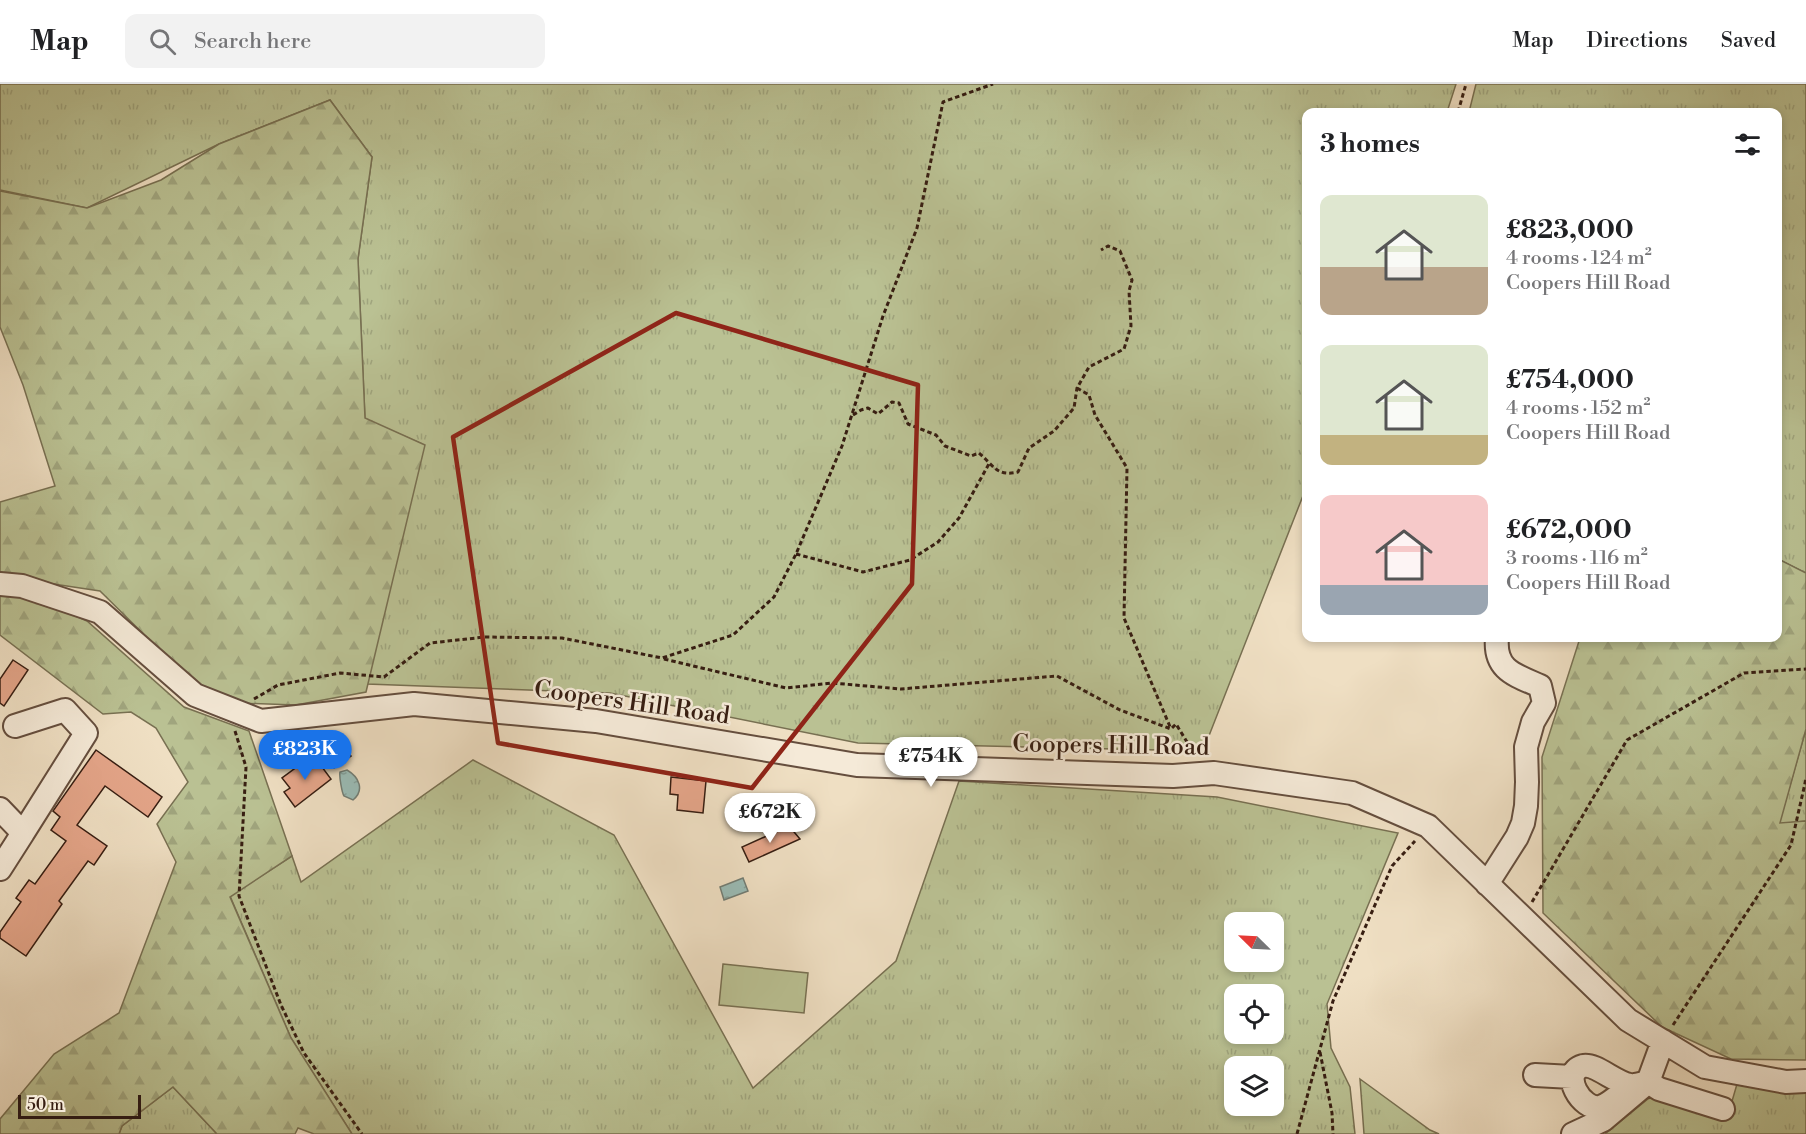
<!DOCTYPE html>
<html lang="en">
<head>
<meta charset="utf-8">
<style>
  :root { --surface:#fff; --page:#f2f2f2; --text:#202124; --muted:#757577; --line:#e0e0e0; --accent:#1a73e8 }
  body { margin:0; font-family:"Libre Bodoni",serif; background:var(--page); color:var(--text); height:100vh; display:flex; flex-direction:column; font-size:22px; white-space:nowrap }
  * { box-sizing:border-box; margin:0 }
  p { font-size:20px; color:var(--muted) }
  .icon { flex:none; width:33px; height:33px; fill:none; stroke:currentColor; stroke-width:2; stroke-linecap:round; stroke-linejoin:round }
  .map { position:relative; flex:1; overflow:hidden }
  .details { position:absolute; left:1302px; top:24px; width:480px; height:534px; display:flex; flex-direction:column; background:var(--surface); border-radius:12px; box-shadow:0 3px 9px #0003 }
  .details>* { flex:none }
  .needle { width:39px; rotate:294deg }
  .tools { position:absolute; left:1224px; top:828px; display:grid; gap:12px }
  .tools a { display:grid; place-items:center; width:60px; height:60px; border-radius:12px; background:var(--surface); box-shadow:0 3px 9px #0003; font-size:30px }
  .scale { position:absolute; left:18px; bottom:15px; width:123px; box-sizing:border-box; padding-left:6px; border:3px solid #371e12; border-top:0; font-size:16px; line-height:21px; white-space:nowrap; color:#371e12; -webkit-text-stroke:4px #f5ead8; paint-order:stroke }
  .price { position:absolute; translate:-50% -51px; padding:0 14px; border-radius:21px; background:#fff; color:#222; font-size:20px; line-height:39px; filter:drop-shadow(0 2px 3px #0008) }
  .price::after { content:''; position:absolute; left:50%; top:36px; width:18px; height:14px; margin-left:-9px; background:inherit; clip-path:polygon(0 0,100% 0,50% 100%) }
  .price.selected { background:var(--accent); color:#fff }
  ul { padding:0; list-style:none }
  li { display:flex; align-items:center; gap:18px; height:150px; padding:0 18px }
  li span { display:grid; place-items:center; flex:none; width:168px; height:120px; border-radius:12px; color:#555 }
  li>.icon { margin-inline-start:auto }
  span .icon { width:72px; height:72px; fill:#fffc; stroke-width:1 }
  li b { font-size:26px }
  h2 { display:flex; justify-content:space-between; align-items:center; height:72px; padding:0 18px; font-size:26px }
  header { display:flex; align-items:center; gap:36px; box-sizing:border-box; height:84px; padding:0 30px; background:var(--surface); border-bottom:2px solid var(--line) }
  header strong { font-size:28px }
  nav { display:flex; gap:33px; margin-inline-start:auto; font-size:21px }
  .search { width:420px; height:54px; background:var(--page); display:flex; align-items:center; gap:15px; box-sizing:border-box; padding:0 21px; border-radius:12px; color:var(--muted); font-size:22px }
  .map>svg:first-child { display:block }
  .grass { fill:url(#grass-tufts); stroke:#787052; stroke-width:1.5; fill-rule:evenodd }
  .forest { fill:url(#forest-firs); stroke:#787052; stroke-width:1.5 }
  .pitch { fill:#bac193; stroke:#787052; stroke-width:1.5 }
  .water { fill:url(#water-ripples); stroke:#727d74; stroke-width:1.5 }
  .building { fill:#e4a589; stroke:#371e12; stroke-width:1.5 }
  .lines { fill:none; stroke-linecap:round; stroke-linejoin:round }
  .minor-casing { stroke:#654e3e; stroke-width:26 }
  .path { stroke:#371e12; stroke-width:3; stroke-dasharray:4.5 3; stroke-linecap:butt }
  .minor { stroke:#f5ead8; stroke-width:22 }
  .marked { fill:none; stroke:#8f2418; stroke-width:4.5; stroke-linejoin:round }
  .labels { text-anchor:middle; stroke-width:5; stroke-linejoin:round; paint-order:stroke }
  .street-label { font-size:24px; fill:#371e12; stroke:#f5ead8 }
</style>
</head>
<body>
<header>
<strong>Map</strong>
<div class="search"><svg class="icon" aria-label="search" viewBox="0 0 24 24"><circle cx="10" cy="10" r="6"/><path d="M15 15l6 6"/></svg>Search here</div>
<nav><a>Map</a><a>Directions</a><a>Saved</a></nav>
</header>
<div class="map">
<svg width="1806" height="1050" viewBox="0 0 1806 1050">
  <defs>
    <pattern id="grass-tufts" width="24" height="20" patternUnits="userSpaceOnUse" patternTransform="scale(1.5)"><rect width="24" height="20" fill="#bac193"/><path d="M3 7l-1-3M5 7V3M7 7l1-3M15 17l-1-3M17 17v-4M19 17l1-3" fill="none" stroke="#a0a57e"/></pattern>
    <pattern id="forest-firs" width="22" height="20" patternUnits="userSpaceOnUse" patternTransform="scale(1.5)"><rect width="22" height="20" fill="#bac193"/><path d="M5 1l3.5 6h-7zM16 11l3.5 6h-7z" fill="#a0a57e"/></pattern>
    <pattern id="water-ripples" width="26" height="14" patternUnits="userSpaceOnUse" patternTransform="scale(1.5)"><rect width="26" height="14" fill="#9abcb6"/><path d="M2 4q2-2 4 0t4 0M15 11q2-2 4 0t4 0" fill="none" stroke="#85a19b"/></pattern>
  </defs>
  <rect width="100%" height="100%" fill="#efdfc3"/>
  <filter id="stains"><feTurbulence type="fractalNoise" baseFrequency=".00333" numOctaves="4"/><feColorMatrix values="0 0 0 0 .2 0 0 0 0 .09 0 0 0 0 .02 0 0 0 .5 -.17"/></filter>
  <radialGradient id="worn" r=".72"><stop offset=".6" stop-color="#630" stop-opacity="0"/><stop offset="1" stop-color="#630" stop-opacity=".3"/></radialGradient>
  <path class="grass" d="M0,0H1456L1447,28H1306V404L1203,667L858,659L610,609L367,600L422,360L365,335L358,175L372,73L330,16L219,60L87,124L0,106Z
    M1476,0H1806V489L1778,475V28H1469Z
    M1806,645V737L1779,740Z
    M473,676L614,751L753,1004L896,877L959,697L1217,713L1398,749L1327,920L1331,964L1350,1003L1355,1050H352L291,954L230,812L292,772L301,798ZM1234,838H1274V878H1234ZM1234,910H1274V950H1234ZM1234,982H1274V1022H1234Z
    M1360,995L1430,1046L1439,1050H1364Z
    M1737,1000L1806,1006V1050H1605L1654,1010L1728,1031Z
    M173,1003L217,1050H119L122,1042Z"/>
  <path class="forest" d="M330,16L372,73L358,175L365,334L425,361L366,608L296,621L237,619L192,598L100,507L0,492V418L55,402L23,301L0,243V107L87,124L161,96L219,60Z
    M1778,475L1806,489V645L1780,739L1806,737V976L1731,975L1662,943L1543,829L1542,673L1580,554H1778Z
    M0,507H20L87,537L184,623L249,647L292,772L230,813L291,954L352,1050H314L298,1044L295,1050H217L173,1003L122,1042L119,1050H0V1035L54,970L119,929L176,778L157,740L188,698L156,644L131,628L103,630L0,551Z"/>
  <path class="pitch" d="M723,880L808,889L804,929L719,921Z"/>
  <path class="water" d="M347,686C359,693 365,706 353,716L344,712C342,709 339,692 340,688Z
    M743,794L748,807L724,816L720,803Z"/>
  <path class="building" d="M13,576L28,586L4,622L0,619V595Z
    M341,658L351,672L334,684L324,670Z
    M96,666L162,713L148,733L105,702L77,741L107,762L94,781L88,777L59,817L62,820L26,872L0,854V848L21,818L16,814L29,796L35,800L66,757L51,746L60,733L53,727Z
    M313,671L331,695L295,723L284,708L290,704L282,694Z
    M671,693L706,697L703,729L677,726L678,711L670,710Z
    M789,742L800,755L749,778L742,763Z"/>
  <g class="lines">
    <g class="minor-casing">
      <path id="minor" d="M0,500L22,502L100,528L195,611L261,637L414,620L596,637L857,681L1173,692L1214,689L1352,709L1428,742L1628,936L1705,983L1786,998L1806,997
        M15,642L65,626L86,649L23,749
        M0,725L23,749L0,785
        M1487,800L1517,753L1523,739L1526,722L1527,698L1526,663L1533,638L1544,619L1540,602C1515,591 1494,586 1497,554
        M1535,991L1572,993
        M1631,1002C1623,1007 1609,1021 1600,1023C1582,1027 1559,989 1583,982C1595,979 1616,999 1630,1001C1635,1002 1643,999 1648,998L1659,1005L1723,1025
        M1573,1050L1603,1036L1648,998L1663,957"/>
    </g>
    <path class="path" d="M1458,28L1466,0
      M1077,304L1089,311L1095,331L1127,384L1124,534L1171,645
      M853,331L861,326L868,324L878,330L892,318L899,319L908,340L936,351L945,362L971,372L979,369C994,382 997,393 1018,388L1029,364L1054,347L1074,324L1077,304L1089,283L1124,265L1131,242L1129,207L1132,196L1120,167L1108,162L1101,166
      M796,470L863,488L910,476L938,458L959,434L990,378
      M664,575L786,604L832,599L901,605L1057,592L1120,626L1171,645L1176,640L1195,671
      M254,615L278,601L340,589L384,593L430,559L485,553L562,554L662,574L733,551L774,513L796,470L842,362L883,232L917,144L943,18L993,0
      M235,647L246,683L239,812L281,921L304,969L362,1050
      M1532,818L1627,656L1744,589L1806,585
      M1673,941L1791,761L1806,695
      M1320,968L1332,1029L1333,1050
      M1297,1050L1333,917L1392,782L1415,757"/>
    <use href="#minor" class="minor"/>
  </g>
  <path class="marked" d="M676,229L918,301L912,500L752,704L498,659L453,353Z"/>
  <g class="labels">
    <g class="street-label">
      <text transform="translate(632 618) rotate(8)" y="8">Coopers Hill Road</text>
      <text transform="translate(1111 661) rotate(1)" y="8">Coopers Hill Road</text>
    </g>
  </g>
  <rect width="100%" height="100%" filter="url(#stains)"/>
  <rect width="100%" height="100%" fill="url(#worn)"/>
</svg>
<div class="tools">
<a><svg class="needle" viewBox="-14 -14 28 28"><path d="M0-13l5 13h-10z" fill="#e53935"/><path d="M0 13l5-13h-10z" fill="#757577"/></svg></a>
<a><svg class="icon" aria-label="locate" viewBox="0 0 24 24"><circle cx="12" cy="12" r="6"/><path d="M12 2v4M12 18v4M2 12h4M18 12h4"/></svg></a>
<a><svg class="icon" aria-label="layers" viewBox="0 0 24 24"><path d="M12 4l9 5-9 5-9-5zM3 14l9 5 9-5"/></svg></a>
</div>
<div class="scale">50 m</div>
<b class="price selected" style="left:305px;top:697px">£823K</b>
<b class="price" style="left:931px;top:704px">£754K</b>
<b class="price" style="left:770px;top:760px">£672K</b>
<section class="details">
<h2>3 homes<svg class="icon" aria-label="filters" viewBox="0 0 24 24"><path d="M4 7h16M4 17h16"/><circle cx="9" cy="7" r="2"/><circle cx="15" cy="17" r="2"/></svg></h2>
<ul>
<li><span style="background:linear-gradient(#dfe7d0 60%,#b9a48a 0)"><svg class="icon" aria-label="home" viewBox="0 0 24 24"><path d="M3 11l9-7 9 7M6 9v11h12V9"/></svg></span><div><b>£823,000</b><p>4 rooms · 124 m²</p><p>Coopers Hill Road</p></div></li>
<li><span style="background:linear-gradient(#dfe7d0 75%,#c2b280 0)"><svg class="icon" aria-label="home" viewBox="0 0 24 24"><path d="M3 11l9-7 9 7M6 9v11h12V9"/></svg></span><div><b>£754,000</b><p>4 rooms · 152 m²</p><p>Coopers Hill Road</p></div></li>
<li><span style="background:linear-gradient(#f6c9c9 75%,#9aa5b1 0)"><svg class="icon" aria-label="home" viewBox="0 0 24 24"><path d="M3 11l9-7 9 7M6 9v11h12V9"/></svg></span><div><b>£672,000</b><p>3 rooms · 116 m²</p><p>Coopers Hill Road</p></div></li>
</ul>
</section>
</div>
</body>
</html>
